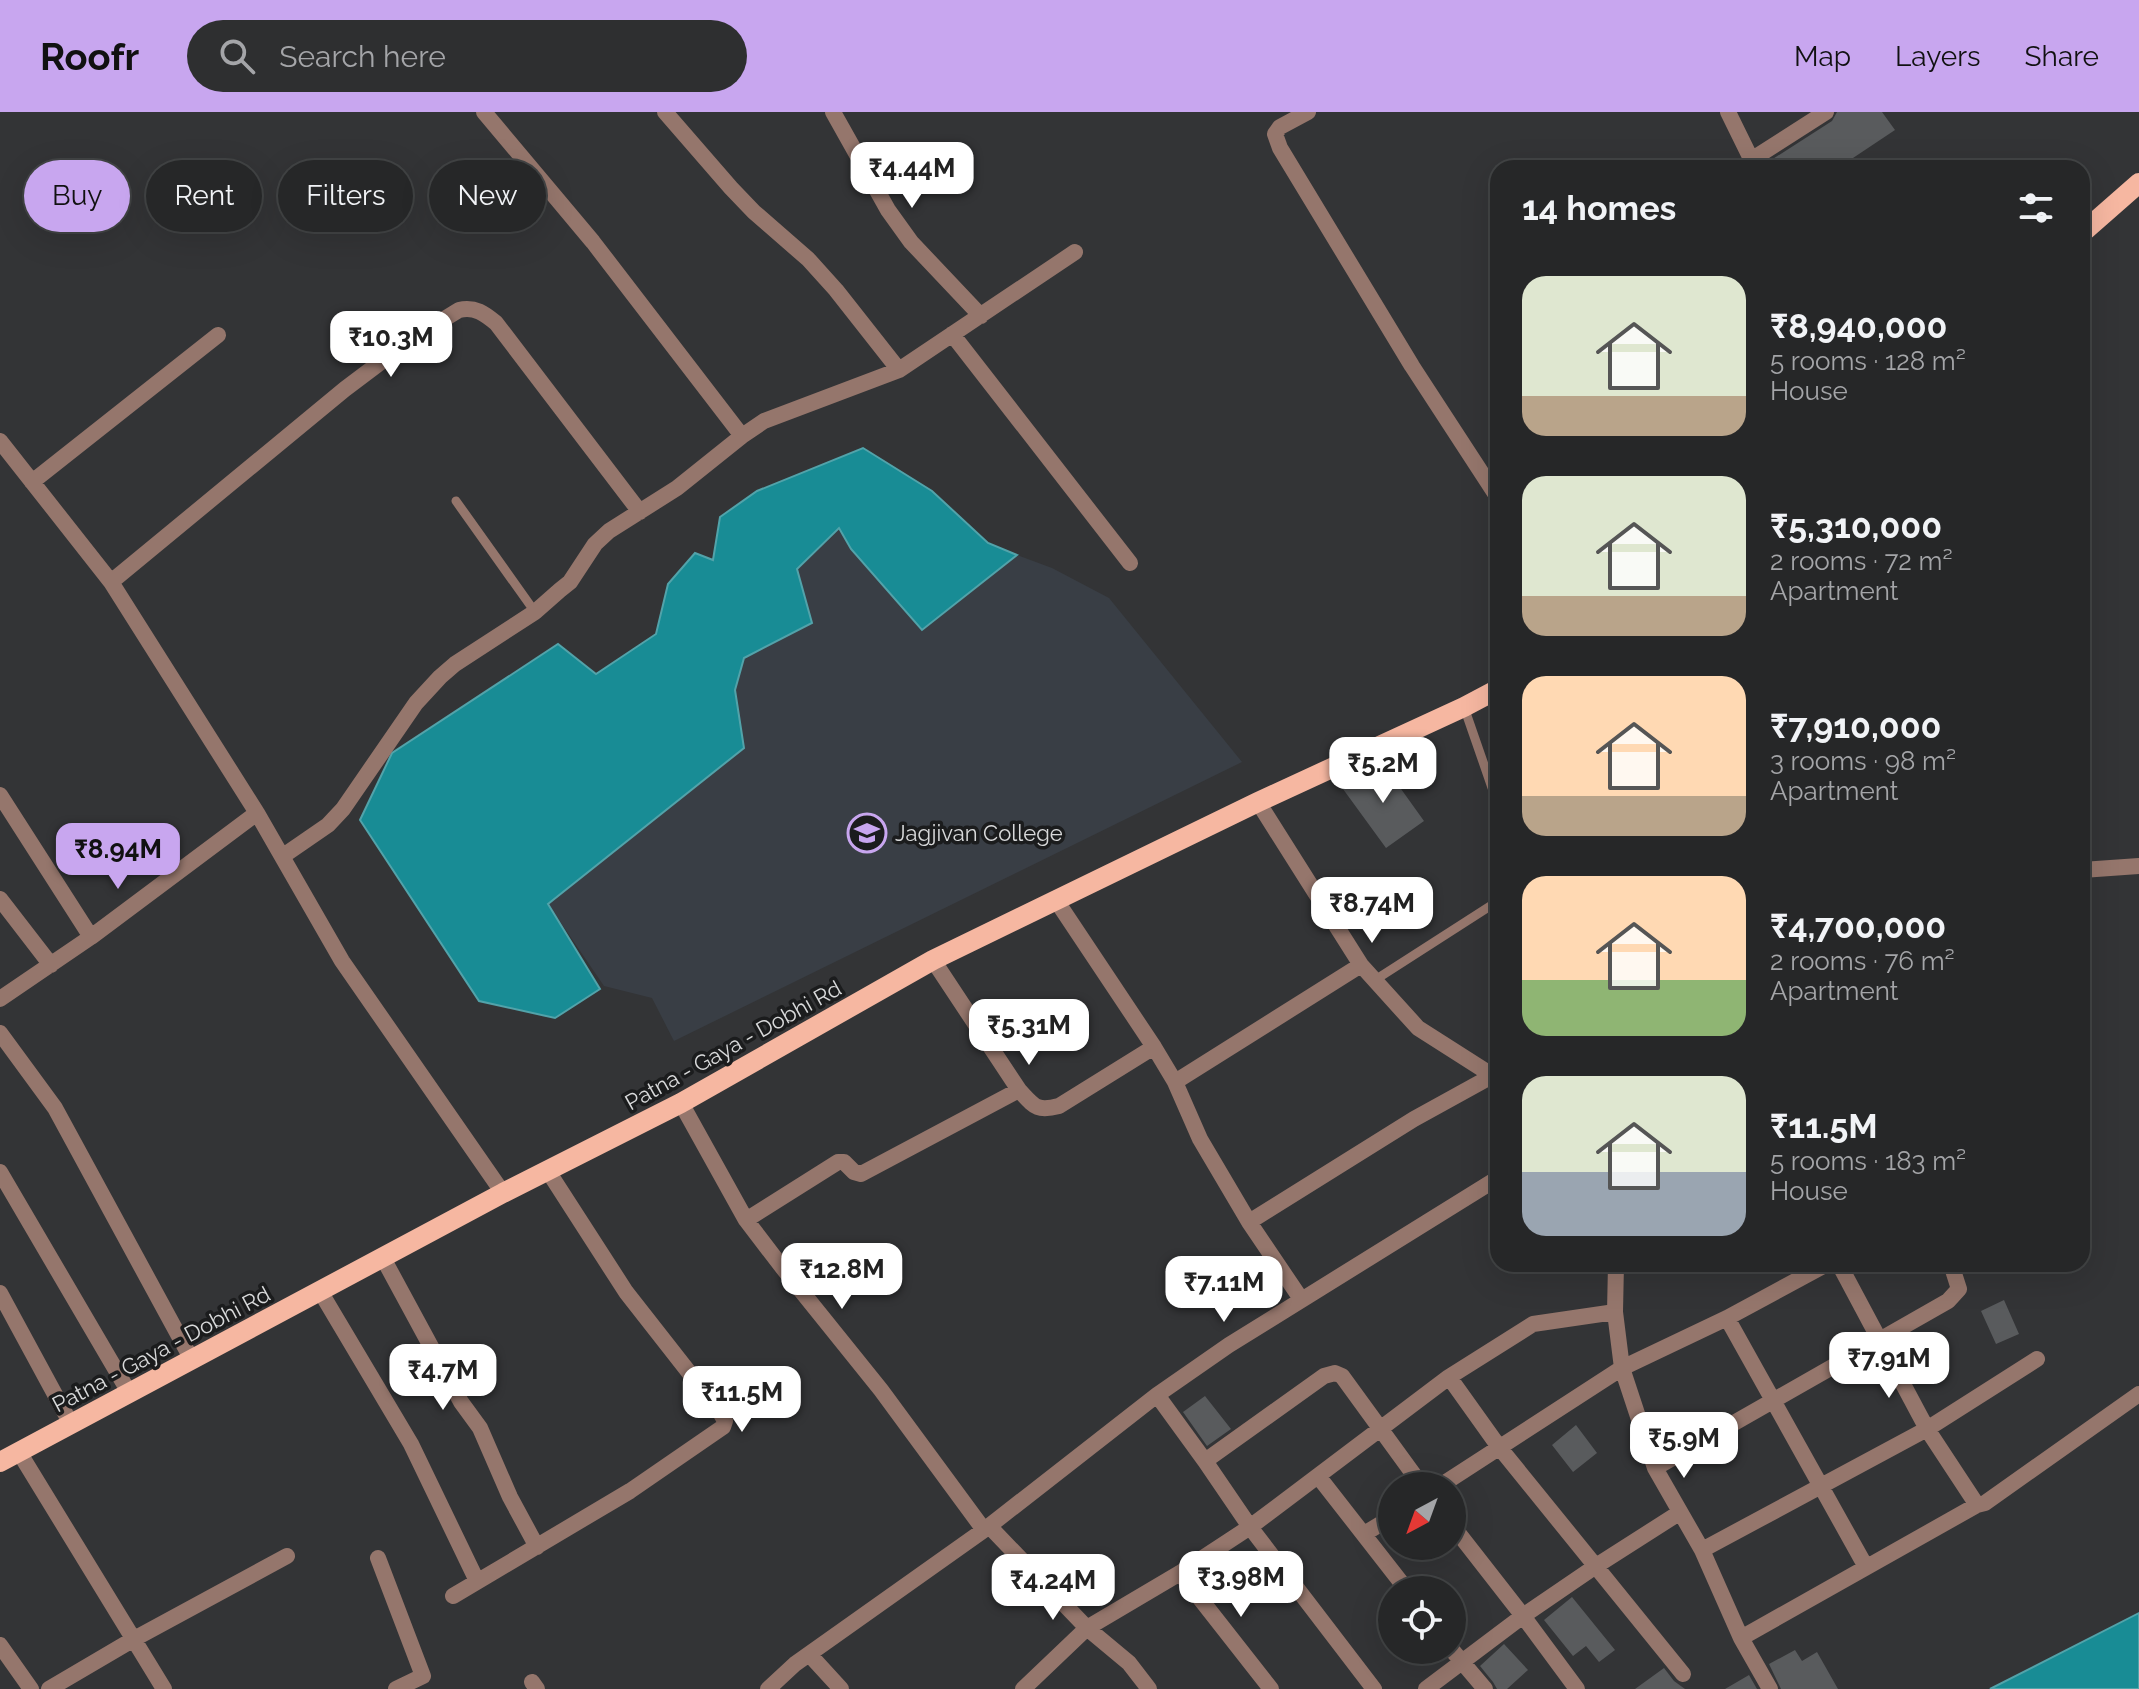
<!DOCTYPE html>
<html lang="en">
<head>
<meta charset="utf-8">
<style>
  :root { --surface:#262728; --page:#2e2f30; --text:#f1f3f6; --muted:#a4a5a8; --line:#424445; --accent:#c8a6ef }
  body { margin:0; font-family:Raleway,sans-serif; background:var(--page); color:var(--text); height:100vh; display:flex; flex-direction:column; font-size:30px; white-space:nowrap }
  * { box-sizing:border-box; margin:0 }
  p { font-size:26px; color:var(--muted) }
  .icon { flex:none; width:44px; height:44px; fill:none; stroke:currentColor; stroke-width:2; stroke-linecap:round; stroke-linejoin:round }
  .map { position:relative; flex:1; overflow:hidden }
  .details { position:absolute; left:1490px; top:48px; width:600px; height:1112px; display:flex; flex-direction:column; background:var(--surface); border-radius:24px; box-shadow:0 8px 32px #0002,0 0 0 2px var(--line) }
  .details>* { flex:none }
  .banner { position:absolute; left:24px; top:48px; width:760px; height:72px; display:flex; gap:16px }
  .needle { width:52px; rotate:221deg }
  .controls { position:absolute; left:1378px; top:1360px; display:grid; gap:16px }
  .controls a { display:grid; place-items:center; width:88px; height:88px; border-radius:50%; background:var(--surface); box-shadow:0 8px 32px #0002,0 0 0 2px var(--line); font-size:40px }
  .price { position:absolute; translate:-50% -68px; padding:0 18px; border-radius:16px; background:#fff; color:#222; font-size:26px; line-height:52px; filter:drop-shadow(0 2px 4px #0008) }
  .price::after { content:''; position:absolute; left:50%; top:48px; width:24px; height:18px; margin-left:-12px; background:inherit; clip-path:polygon(0 0,100% 0,50% 100%) }
  .price.selected { background:var(--accent); color:#111 }
  ul { padding:0; list-style:none }
  li { display:flex; align-items:center; gap:24px; height:200px; padding:0 32px }
  li span { display:grid; place-items:center; flex:none; width:224px; height:160px; border-radius:24px; color:#555 }
  li>.icon { margin-inline-start:auto }
  span .icon { width:96px; height:96px; fill:#fffc; stroke-width:1 }
  li b { font-size:34px }
  h2 { display:flex; justify-content:space-between; align-items:center; height:96px; padding:0 32px; font-size:34px }
  .chip { padding:0 28px; border-radius:36px; background:var(--surface); box-shadow:0 8px 32px #0002,0 0 0 2px var(--line); font-size:28px; line-height:72px }
  .chip.selected { background:var(--accent); color:#111 }
  header { display:flex; align-items:center; gap:48px; box-sizing:border-box; height:112px; padding:0 40px; background:var(--accent); color:#111 }
  header strong { font-size:38px }
  nav { display:flex; gap:44px; margin-inline-start:auto; font-size:28px }
  .search { width:560px; height:72px; background:var(--page); display:flex; align-items:center; gap:20px; box-sizing:border-box; padding:0 28px; border-radius:44px; color:var(--muted); font-size:30px }
  .map>svg:first-child { display:block }
  .built { fill:#393e45 }
  .water { fill:#188c95; stroke:#52a3aa; stroke-width:2 }
  .building { fill:#595b5d }
  .lines { fill:none; stroke-linecap:round; stroke-linejoin:round }
  .service { stroke:#95766c; stroke-width:9 }
  .minor { stroke:#95766c; stroke-width:16 }
  .primary { stroke:#f6b7a1; stroke-width:20 }
  .labels { text-anchor:middle; stroke-width:7; stroke-linejoin:round; paint-order:stroke }
  .poi-label { font-size:22px; fill:#d8d9da; stroke:#1b1c1d; text-anchor:start }
  .street-label { font-size:22px; fill:#d8d9da; stroke:#1b1c1d }
</style>
</head>
<body>
<header>
<strong>Roofr</strong>
<div class="search"><svg class="icon" aria-label="search" viewBox="0 0 24 24"><circle cx="10" cy="10" r="6"/><path d="M15 15l6 6"/></svg>Search here</div>
<nav><a>Map</a><a>Layers</a><a>Share</a></nav>
</header>
<div class="map">
<svg width="2139" height="1577" viewBox="0 0 2139 1577">
  <rect width="100%" height="100%" fill="#333436"/>
  <path class="built" d="M840,415L851,437L922,518L1017,443L1052,456L1109,486L1242,650L674,929L652,886L604,874L548,792L744,636L735,578L744,546L812,511L797,457Z"/>
  <path class="water" d="M863,336L932,379L988,431L1017,443L922,518L851,437L839,416L797,457L812,511L744,546L735,578L744,636L548,792L600,877L555,906L479,889L360,708L392,641L558,532L596,562L656,522L668,472L695,441L713,448L720,405L757,379Z
    M2139,1501V1577H1990Z"/>
  <path class="building" d="M1837,0H1882L1895,18L1838,56H1766L1765,52L1832,9Z
    M1381,649L1424,709L1386,736L1343,677Z
    M2004,1188L2019,1222L1996,1232L1981,1199Z
    M1205,1284L1231,1317L1207,1334L1183,1300Z
    M1576,1313L1597,1341L1573,1360L1552,1333Z
    M1572,1485L1615,1538L1599,1550L1586,1534L1573,1544L1544,1508Z
    M1504,1532L1528,1558L1507,1577H1497L1493,1570L1480,1554Z
    M1795,1538L1802,1549L1817,1540L1838,1577H1781L1769,1552Z
    M1664,1556L1674,1569L1685,1577H1635Z
    M1749,1563L1757,1577H1725Z"/>
  <g class="lines">
    <path class="service" d="M456,389L535,500
      M1464,595L1498,693
      M1375,868L1498,789"/>
    <path class="minor" d="M484,0L593,130L742,324
      M665,0L731,76L754,100L808,147L836,178L899,258
      M833,0L888,98L911,130L981,204
      M1308,0L1280,15L1275,22L1280,36L1412,254L1498,386
      M1728,0L1755,55
      M1751,48L1826,0
      M952,222L1130,451
      M0,329L111,470L257,701L342,849L503,1081
      M32,370L218,223
      M111,470L345,277L410,228L459,198C475,194 485,202 496,211L640,400
      M0,683L91,825
      M1258,690L1361,853L1418,916L1498,967
      M283,744L328,713L343,697L416,591L440,565L455,552L535,500L560,478L570,470L595,432L609,419L677,376L742,324L764,309L899,258L1075,140
      M2082,758L2139,754
      M0,787L51,853
      M1056,788L1154,935L1175,970L1200,1027L1249,1110L1301,1187
      M933,848L1019,978C1034,994 1036,1000 1059,994L1154,935
      M0,887L91,825L257,701
      M0,921L55,996L192,1248
      M1175,970L1361,853
      M681,991L746,1108L782,1155L881,1278L984,1418
      M0,1060L130,1282
      M746,1108L838,1050H844L854,1060L861,1062L1019,978
      M1249,1110L1414,1007L1492,964
      M383,1146L461,1290L480,1316L510,1385L537,1435
      M1616,1152L1615,1200L1622,1256L1655,1356L1702,1438L1741,1526L1770,1577
      M1839,1152L1927,1317L1977,1393
      M320,1179L411,1332L477,1469
      M0,1181L71,1312
      M1727,1206L1866,1455
      M1449,1265L1499,1335L1683,1562
      M1157,1283L1205,1349L1250,1415L1374,1577
      M19,1340L164,1577
      M1205,1349L1324,1264L1335,1261L1342,1264L1422,1374
      M1655,1356L1948,1189L1959,1177L1951,1152
      M1318,1364L1407,1478
      M1440,1374L1622,1256L1727,1206L1827,1152
      M1452,1413L1523,1504L1577,1577
      M989,1414L1087,1516L1129,1551L1149,1577
      M1364,1422L1392,1405
      M1702,1438L1927,1317L2037,1247
      M378,1446L423,1564L396,1577
      M1180,1461L1271,1577
      M453,1484L630,1379L723,1315L725,1309L720,1300L626,1180L548,1059
      M1741,1526L1977,1393L1985,1391L2139,1282
      M0,1533L31,1577
      M1452,1538L1485,1577
      M809,1542L841,1577
      M532,1570L537,1577
      M49,1577L134,1527L287,1444
      M768,1577L795,1552L984,1418L1157,1283L1229,1233L1498,1066
      M1023,1577L1087,1516L1180,1461L1250,1415L1449,1265L1533,1212L1615,1200
      M1426,1577L1523,1504L1596,1454L1679,1401"/>
    <path class="primary" d="M2082,121L2139,71
      M0,1350L503,1081L681,991L933,848L1258,690L1464,595L1498,577"/>
  </g>
  <defs>
    <g id="school-ring" transform="scale(2)"><circle r="9.5" fill="#1b1c1d" stroke="#c8a6ef" stroke-width="1.5"/><path d="M0-5L7-2L0 1L-7-2ZM-4 1L0 2.5L4 1V4Q0 6-4 4Z" fill="#c8a6ef"/></g>
  </defs>
  <g fill-rule="evenodd">
    <use href="#school-ring" x="867" y="721"/>
  </g>
  <g class="labels">
    <g class="poi-label">
      <text x="895" y="729">Jagjivan College</text>
    </g>
    <g class="street-label">
      <text transform="translate(733 933) rotate(-29)" y="8">Patna - Gaya - Dobhi Rd</text>
      <text transform="translate(161 1237) rotate(-28)" y="8">Patna - Gaya - Dobhi Rd</text>
    </g>
  </g>
</svg>
<div class="controls">
<a><svg class="needle" viewBox="-14 -14 28 28"><path d="M0-13l5 13h-10z" fill="#e53935"/><path d="M0 13l5-13h-10z" fill="#a4a5a8"/></svg></a>
<a><svg class="icon" aria-label="locate" viewBox="0 0 24 24"><circle cx="12" cy="12" r="6"/><path d="M12 2v4M12 18v4M2 12h4M18 12h4"/></svg></a>
</div>
<b class="price" style="left:912px;top:98px">₹4.44M</b>
<b class="price" style="left:391px;top:267px">₹10.3M</b>
<b class="price" style="left:1383px;top:693px">₹5.2M</b>
<b class="price selected" style="left:118px;top:779px">₹8.94M</b>
<b class="price" style="left:1372px;top:833px">₹8.74M</b>
<b class="price" style="left:1029px;top:955px">₹5.31M</b>
<b class="price" style="left:842px;top:1199px">₹12.8M</b>
<b class="price" style="left:1224px;top:1212px">₹7.11M</b>
<b class="price" style="left:1889px;top:1288px">₹7.91M</b>
<b class="price" style="left:443px;top:1300px">₹4.7M</b>
<b class="price" style="left:742px;top:1322px">₹11.5M</b>
<b class="price" style="left:1684px;top:1368px">₹5.9M</b>
<b class="price" style="left:1241px;top:1507px">₹3.98M</b>
<b class="price" style="left:1053px;top:1510px">₹4.24M</b>
<div class="banner">
<a class="chip selected">Buy</a>
<a class="chip">Rent</a>
<a class="chip">Filters</a>
<a class="chip">New</a>
</div>
<section class="details">
<h2>14 homes<svg class="icon" aria-label="filters" viewBox="0 0 24 24"><path d="M4 7h16M4 17h16"/><circle cx="9" cy="7" r="2"/><circle cx="15" cy="17" r="2"/></svg></h2>
<ul>
<li><span style="background:linear-gradient(#dfe7d0 75%,#b9a48a 0)"><svg class="icon" aria-label="home" viewBox="0 0 24 24"><path d="M3 11l9-7 9 7M6 9v11h12V9"/></svg></span><div><b>₹8,940,000</b><p>5 rooms · 128 m²</p><p>House</p></div></li>
<li><span style="background:linear-gradient(#dfe7d0 75%,#b9a48a 0)"><svg class="icon" aria-label="home" viewBox="0 0 24 24"><path d="M3 11l9-7 9 7M6 9v11h12V9"/></svg></span><div><b>₹5,310,000</b><p>2 rooms · 72 m²</p><p>Apartment</p></div></li>
<li><span style="background:linear-gradient(#ffd9b3 75%,#b9a48a 0)"><svg class="icon" aria-label="home" viewBox="0 0 24 24"><path d="M3 11l9-7 9 7M6 9v11h12V9"/></svg></span><div><b>₹7,910,000</b><p>3 rooms · 98 m²</p><p>Apartment</p></div></li>
<li><span style="background:linear-gradient(#ffd9b3 65%,#8fb573 0)"><svg class="icon" aria-label="home" viewBox="0 0 24 24"><path d="M3 11l9-7 9 7M6 9v11h12V9"/></svg></span><div><b>₹4,700,000</b><p>2 rooms · 76 m²</p><p>Apartment</p></div></li>
<li><span style="background:linear-gradient(#dfe7d0 60%,#9aa5b1 0)"><svg class="icon" aria-label="home" viewBox="0 0 24 24"><path d="M3 11l9-7 9 7M6 9v11h12V9"/></svg></span><div><b>₹11.5M</b><p>5 rooms · 183 m²</p><p>House</p></div></li>
</ul>
</section>
</div>
</body>
</html>
